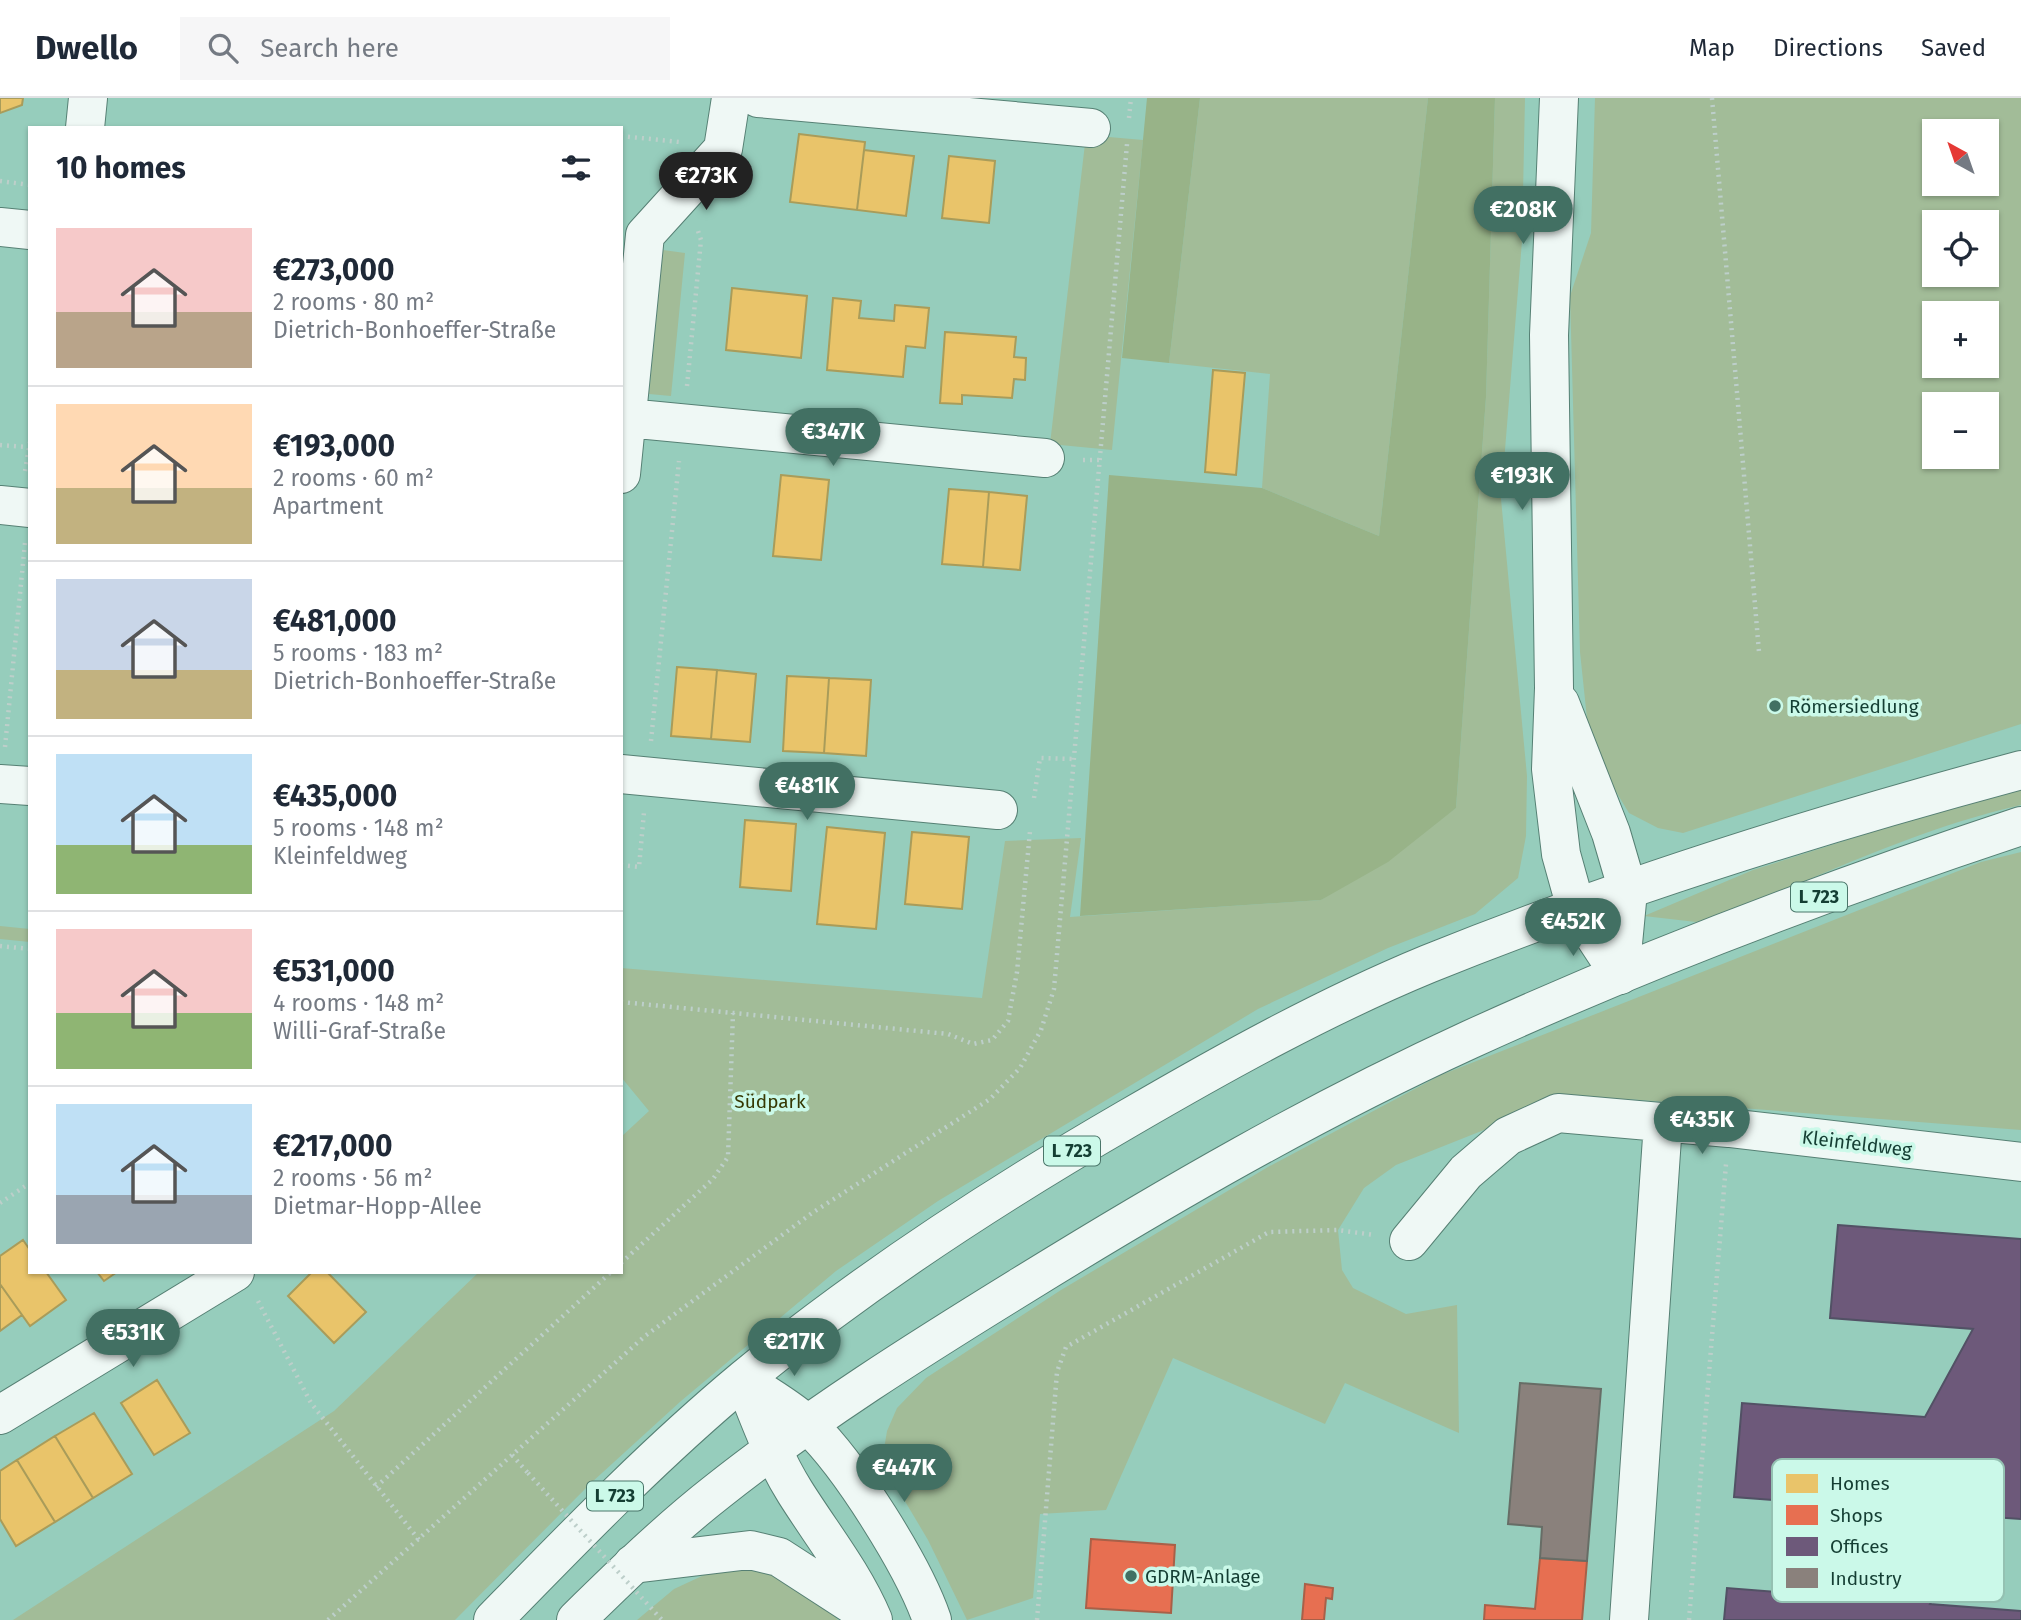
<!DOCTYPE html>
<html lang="en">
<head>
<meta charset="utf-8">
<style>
  :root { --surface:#fff; --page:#f6f6f7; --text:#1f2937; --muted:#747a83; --line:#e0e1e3; --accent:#427063 }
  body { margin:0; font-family:"Fira Sans",sans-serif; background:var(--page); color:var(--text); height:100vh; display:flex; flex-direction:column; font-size:26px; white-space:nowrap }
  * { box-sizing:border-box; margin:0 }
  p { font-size:23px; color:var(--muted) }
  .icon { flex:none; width:38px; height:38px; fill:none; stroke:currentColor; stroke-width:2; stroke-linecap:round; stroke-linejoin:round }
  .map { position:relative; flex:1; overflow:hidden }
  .side { position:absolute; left:28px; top:28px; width:595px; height:1148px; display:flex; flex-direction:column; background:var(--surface); border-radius:0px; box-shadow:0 2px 5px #0004 }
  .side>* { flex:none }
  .needle { width:46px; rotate:320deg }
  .buttons { position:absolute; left:1922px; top:21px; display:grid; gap:14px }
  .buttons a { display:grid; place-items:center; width:77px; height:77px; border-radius:0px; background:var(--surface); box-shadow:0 2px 5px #0004; font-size:35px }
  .price { position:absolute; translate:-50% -60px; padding:0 16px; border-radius:24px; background:var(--accent); color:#fff; font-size:23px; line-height:46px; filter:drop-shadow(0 2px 4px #0008) }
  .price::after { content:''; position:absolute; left:50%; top:42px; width:21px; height:16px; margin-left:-10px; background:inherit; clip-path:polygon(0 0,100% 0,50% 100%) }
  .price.active { background:#222; color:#fff }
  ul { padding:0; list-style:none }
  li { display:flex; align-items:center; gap:21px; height:175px; padding:0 28px }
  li+li { border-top:2px solid var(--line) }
  li span { display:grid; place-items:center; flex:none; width:196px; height:140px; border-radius:0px; color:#555 }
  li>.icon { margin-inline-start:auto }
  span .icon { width:84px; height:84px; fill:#fffc; stroke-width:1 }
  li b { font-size:30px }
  h2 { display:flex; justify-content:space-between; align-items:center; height:84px; padding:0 28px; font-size:30px }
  header { display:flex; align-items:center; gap:42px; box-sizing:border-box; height:98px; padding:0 35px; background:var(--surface); border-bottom:2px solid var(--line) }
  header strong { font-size:33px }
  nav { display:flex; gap:38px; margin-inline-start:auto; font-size:24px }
  .search { width:490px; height:63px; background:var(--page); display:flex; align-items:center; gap:18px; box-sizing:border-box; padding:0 24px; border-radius:0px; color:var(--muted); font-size:26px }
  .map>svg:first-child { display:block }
  .green { fill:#a2bc98; fill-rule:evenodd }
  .forest { fill:#98b388 }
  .homes { fill:#e9c46a; stroke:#a99c5a; stroke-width:2 }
  .shops { fill:#e76f51; stroke:#a86048; stroke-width:2 }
  .offices { fill:#6d597a; stroke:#525165; stroke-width:2 }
  .industry { fill:#8a817c; stroke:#676d66; stroke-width:2 }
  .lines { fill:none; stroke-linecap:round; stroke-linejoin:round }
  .minor-casing { stroke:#568074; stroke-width:40 }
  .major-casing { stroke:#568074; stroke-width:40 }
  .path { stroke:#bdcfca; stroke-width:4.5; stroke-dasharray:2 5; stroke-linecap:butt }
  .minor { stroke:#eff8f5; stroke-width:38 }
  .major { stroke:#eff8f5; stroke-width:38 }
  .path-bridge { stroke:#bdcfca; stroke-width:4.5; stroke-dasharray:2 5; stroke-linecap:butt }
  .poi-dot { fill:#427063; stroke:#cbf9e9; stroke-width:2.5 }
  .labels { text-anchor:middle; stroke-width:7; stroke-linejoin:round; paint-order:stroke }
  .shield { fill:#cbf9e9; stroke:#4b766a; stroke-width:2 }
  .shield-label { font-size:18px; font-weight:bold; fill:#143e33 }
  .poi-label { font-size:19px; fill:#143e33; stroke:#cbf9e9; text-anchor:start }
  .park-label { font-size:19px; fill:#363803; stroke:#cbf9e9 }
  .street-label { font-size:19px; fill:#143e33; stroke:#cbf9e9 }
  .key { fill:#cbf9e9; stroke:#94c1b2; stroke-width:2 }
  .key-label { font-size:19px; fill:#143e33 }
</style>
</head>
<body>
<header>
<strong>Dwello</strong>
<div class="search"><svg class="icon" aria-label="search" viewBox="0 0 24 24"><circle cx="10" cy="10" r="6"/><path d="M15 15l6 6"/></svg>Search here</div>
<nav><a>Map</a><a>Directions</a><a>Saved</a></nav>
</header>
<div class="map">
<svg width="2021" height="1522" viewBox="0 0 2021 1522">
  <rect width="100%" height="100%" fill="#96cdbc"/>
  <path class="green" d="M1200,0H1428L1379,438L1262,390L1270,276L1169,265Z
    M1495,0H1525L1522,143L1501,401L1527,678L1526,738L1518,780L1475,816L1388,850L1258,911L938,1103L836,1173L681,1303L591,1385L455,1522H13L334,1313L479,1174H621V1039L649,1013L621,979V870L982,900L1005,743L1081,740L1070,819L1321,802L1456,710L1486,299Z
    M1595,0H2021V626L1683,735L1658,730L1629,715L1610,684L1588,630L1580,554L1570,198L1591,135ZM1934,33H1986V86H1934ZM1934,124H1986V177H1934ZM1934,215H1986V268H1934ZM1934,306H1986V359H1934Z
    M1086,37L1143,42L1112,352L1050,346Z
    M663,152L685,155L671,298L649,296Z
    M2021,691V707C1919,730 1821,778 1724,816L1696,824L1644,818L1753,772L1919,719Z
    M2021,754V1032L1627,1001H1562L1396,1067L1364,1090L1338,1132L1342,1172L1353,1190L1406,1216L1457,1207L1459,1335L1345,1285L1325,1326L1173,1260L1106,1412L1040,1416L1033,1500L967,1522L928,1442L890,1378L883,1357L887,1333L897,1310L926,1280L1061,1192L1268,1069L1441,977L1981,764Z
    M0,828L30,831V844L0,841Z
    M717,1471L768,1474L808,1483L838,1522H637L674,1491Z"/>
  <path class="forest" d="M1147,0H1200L1169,265L1122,260Z
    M1428,0H1495L1486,299L1456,710L1388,764L1321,802L1080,818L1109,377L1262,390L1379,438Z"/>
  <path class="homes" d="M0,0H23L22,7L0,15Z
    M799,36L865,44L857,112L790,104Z
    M864,52L914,58L906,118L857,112Z
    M949,58L995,63L989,125L942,120Z
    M732,190L807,198L801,260L726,252Z
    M833,200L861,203L859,220L894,223L895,207L929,210L925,250L906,248L903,279L827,272Z
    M945,234L1016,239L1014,259L1026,260L1025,282L1014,281L1012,300L962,297V306L940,305Z
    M1213,272L1245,275L1236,377L1205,374Z
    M781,377L829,382L821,462L773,458Z
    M949,391L989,394L983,469L942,466Z
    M989,394L1027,398L1020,472L983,469Z
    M677,569L717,572L711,641L671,638Z
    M717,572L756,576L750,644L711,641Z
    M787,578L829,580L824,655L783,653Z
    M829,580L871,582L866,658L824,655Z
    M745,722L796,726L791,793L740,789Z
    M827,729L885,735L876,831L817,826Z
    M912,734L969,739L962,811L905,806Z
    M23,1142L30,1152V1174H46L66,1202L30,1228L0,1186V1158Z
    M97,1174H117L104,1183Z
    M312,1174H327L366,1214L334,1245L288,1198Z
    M0,1186L22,1217L0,1233Z
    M157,1282L190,1335L154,1357L121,1305Z
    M94,1315L132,1376L93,1400L55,1338Z
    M55,1338L93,1400L55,1424L17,1362Z
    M17,1362L55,1424L16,1448L0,1421V1373Z"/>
  <path class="shops" d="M1091,1441L1175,1447L1171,1515L1086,1510Z
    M1540,1460L1587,1463L1582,1522H1484L1485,1507L1535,1511Z
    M1305,1486L1333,1490L1332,1501L1326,1500L1324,1522H1302Z"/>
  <path class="offices" d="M1838,1127L2021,1141V1421L1978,1418L1930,1506L2021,1513V1522H1724L1727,1490L1828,1498L1876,1410L1734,1399L1742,1305L1925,1319L1973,1231L1830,1220Z"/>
  <path class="industry" d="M1520,1285L1601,1291L1587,1463L1540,1460L1542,1429L1508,1426Z"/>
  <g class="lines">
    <g class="minor-casing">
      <path id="minor" d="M758,0L1091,30
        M1559,0L1549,237L1554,590L1551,671L1561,756L1576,810L1620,877
        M85,30L88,0
        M0,129L30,132
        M627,320L1045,360
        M621,376L645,137L723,51L731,0
        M0,407L30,410
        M1560,605L1611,735L1628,793L1620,877
        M621,676L998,712
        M0,686L30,688
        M1409,1143L1466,1074L1508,1038L1558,1015L1729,1030L2021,1064
        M744,1282C765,1297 790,1310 809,1328C850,1367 914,1469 932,1522
        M744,1282C759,1320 773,1359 795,1394C822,1437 853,1475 873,1522
        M0,1317L235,1174
        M633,1466L750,1452L779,1459L870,1518
        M1629,1522L1663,1025"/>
    </g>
    <g class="major-casing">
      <path id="major" d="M493,1522C574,1439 655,1355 744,1281C863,1183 994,1098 1127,1021C1225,964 1324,909 1428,866C1621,788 1820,726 2021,672
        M576,1522C622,1477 668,1432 718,1393C814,1317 919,1251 1023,1187C1167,1098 1314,1013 1469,942C1648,860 1834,790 2021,728"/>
    </g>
    <path class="path" d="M1712,0L1759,554
      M1129,20L1131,0
      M621,38L680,44
      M0,83L30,87
      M687,288L701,142L698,133
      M0,347L27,349
      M1083,362H1099
      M25,373L30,344
      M651,643L679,363
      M5,649L25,445
      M1034,700L1040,660L1074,661
      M621,767L639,769L644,714
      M0,848L30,851
      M621,904L948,936L973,946L992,942L1008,923L1017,874L1030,733
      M0,1105L30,1085
      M621,1165L713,1081L728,1059L733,915
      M258,1203L311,1305L419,1442
      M512,1357L528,1375
      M376,1389L611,1174
      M328,1522L645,1238L812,1115L990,1001L1020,970L1041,932L1054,891L1127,46
      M1037,1522L1057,1274L1066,1249L1269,1134L1338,1132L1374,1137
      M1689,1522L1726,1066"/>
    <use href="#minor" class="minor"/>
    <use href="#major" class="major"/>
    <path class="path-bridge" d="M528,1375L662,1522"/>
  </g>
  <g class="poi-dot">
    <circle cx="1775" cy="608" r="7"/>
    <circle cx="1131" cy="1478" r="7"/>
  </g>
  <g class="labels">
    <g class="shield">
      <rect x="1791" y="784.5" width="56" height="29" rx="5"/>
      <rect x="1044" y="1038.5" width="56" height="29" rx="5"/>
      <rect x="587" y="1383.5" width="56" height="29" rx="5"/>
    </g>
    <g class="shield-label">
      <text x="1819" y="805">L 723</text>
      <text x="1072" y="1059">L 723</text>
      <text x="615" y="1404">L 723</text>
    </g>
    <g class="poi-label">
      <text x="1789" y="615">Römersiedlung</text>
      <text x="1145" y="1485">GDRM-Anlage</text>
    </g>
    <g class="park-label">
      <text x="770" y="1010">Südpark</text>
    </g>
    <g class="street-label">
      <text transform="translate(1857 1045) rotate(7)" y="7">Kleinfeldweg</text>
    </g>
  </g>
  <rect x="1772" y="1361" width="232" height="143" rx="10" class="key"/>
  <rect x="1786" y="1376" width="32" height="19" fill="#e9c46a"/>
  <rect x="1786" y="1407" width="32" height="20" fill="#e76f51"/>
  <rect x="1786" y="1439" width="32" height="19" fill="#6d597a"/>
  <rect x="1786" y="1470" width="32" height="20" fill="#8a817c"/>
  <g class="key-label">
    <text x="1830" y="1392">Homes</text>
    <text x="1830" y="1424">Shops</text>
    <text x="1830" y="1455">Offices</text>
    <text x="1830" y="1487">Industry</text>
  </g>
</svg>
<div class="buttons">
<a><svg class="needle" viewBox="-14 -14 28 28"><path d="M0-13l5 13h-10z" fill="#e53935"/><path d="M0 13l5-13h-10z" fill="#747a83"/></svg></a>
<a><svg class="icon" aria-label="locate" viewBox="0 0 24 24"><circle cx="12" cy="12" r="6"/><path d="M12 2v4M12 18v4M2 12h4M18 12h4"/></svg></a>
<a>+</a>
<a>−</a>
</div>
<b class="price active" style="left:706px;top:114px">€273K</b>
<b class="price" style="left:1523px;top:148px">€208K</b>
<b class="price" style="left:833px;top:370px">€347K</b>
<b class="price" style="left:1522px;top:414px">€193K</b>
<b class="price" style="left:807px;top:724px">€481K</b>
<b class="price" style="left:1573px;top:860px">€452K</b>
<b class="price" style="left:1702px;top:1058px">€435K</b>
<b class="price" style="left:133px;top:1271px">€531K</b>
<b class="price" style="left:794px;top:1280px">€217K</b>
<b class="price" style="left:904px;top:1406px">€447K</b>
<section class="side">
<h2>10 homes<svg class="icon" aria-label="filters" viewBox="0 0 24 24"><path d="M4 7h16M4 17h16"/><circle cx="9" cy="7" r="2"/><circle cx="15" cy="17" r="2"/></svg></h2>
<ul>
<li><span style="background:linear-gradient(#f6c9c9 60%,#b9a48a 0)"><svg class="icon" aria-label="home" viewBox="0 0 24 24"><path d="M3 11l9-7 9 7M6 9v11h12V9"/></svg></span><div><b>€273,000</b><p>2 rooms · 80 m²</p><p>Dietrich-Bonhoeffer-Straße</p></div></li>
<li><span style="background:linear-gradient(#ffd9b3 60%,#c2b280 0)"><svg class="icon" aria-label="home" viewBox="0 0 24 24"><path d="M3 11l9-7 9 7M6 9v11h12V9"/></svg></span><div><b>€193,000</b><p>2 rooms · 60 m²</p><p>Apartment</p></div></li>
<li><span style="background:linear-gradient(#c9d6e8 65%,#c2b280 0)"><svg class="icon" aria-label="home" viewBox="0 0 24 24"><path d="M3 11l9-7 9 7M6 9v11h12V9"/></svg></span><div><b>€481,000</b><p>5 rooms · 183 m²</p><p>Dietrich-Bonhoeffer-Straße</p></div></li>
<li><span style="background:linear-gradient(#bfe0f5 65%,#8fb573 0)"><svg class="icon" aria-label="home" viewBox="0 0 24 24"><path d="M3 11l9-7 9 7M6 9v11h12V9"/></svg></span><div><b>€435,000</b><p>5 rooms · 148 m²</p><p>Kleinfeldweg</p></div></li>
<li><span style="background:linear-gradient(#f6c9c9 60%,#8fb573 0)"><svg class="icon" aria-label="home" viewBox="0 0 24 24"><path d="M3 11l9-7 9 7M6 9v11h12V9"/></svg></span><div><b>€531,000</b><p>4 rooms · 148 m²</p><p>Willi-Graf-Straße</p></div></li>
<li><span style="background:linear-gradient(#bfe0f5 65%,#9aa5b1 0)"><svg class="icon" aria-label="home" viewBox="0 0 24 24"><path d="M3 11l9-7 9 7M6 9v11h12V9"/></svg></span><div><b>€217,000</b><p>2 rooms · 56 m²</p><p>Dietmar-Hopp-Allee</p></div></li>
</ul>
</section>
</div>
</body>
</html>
